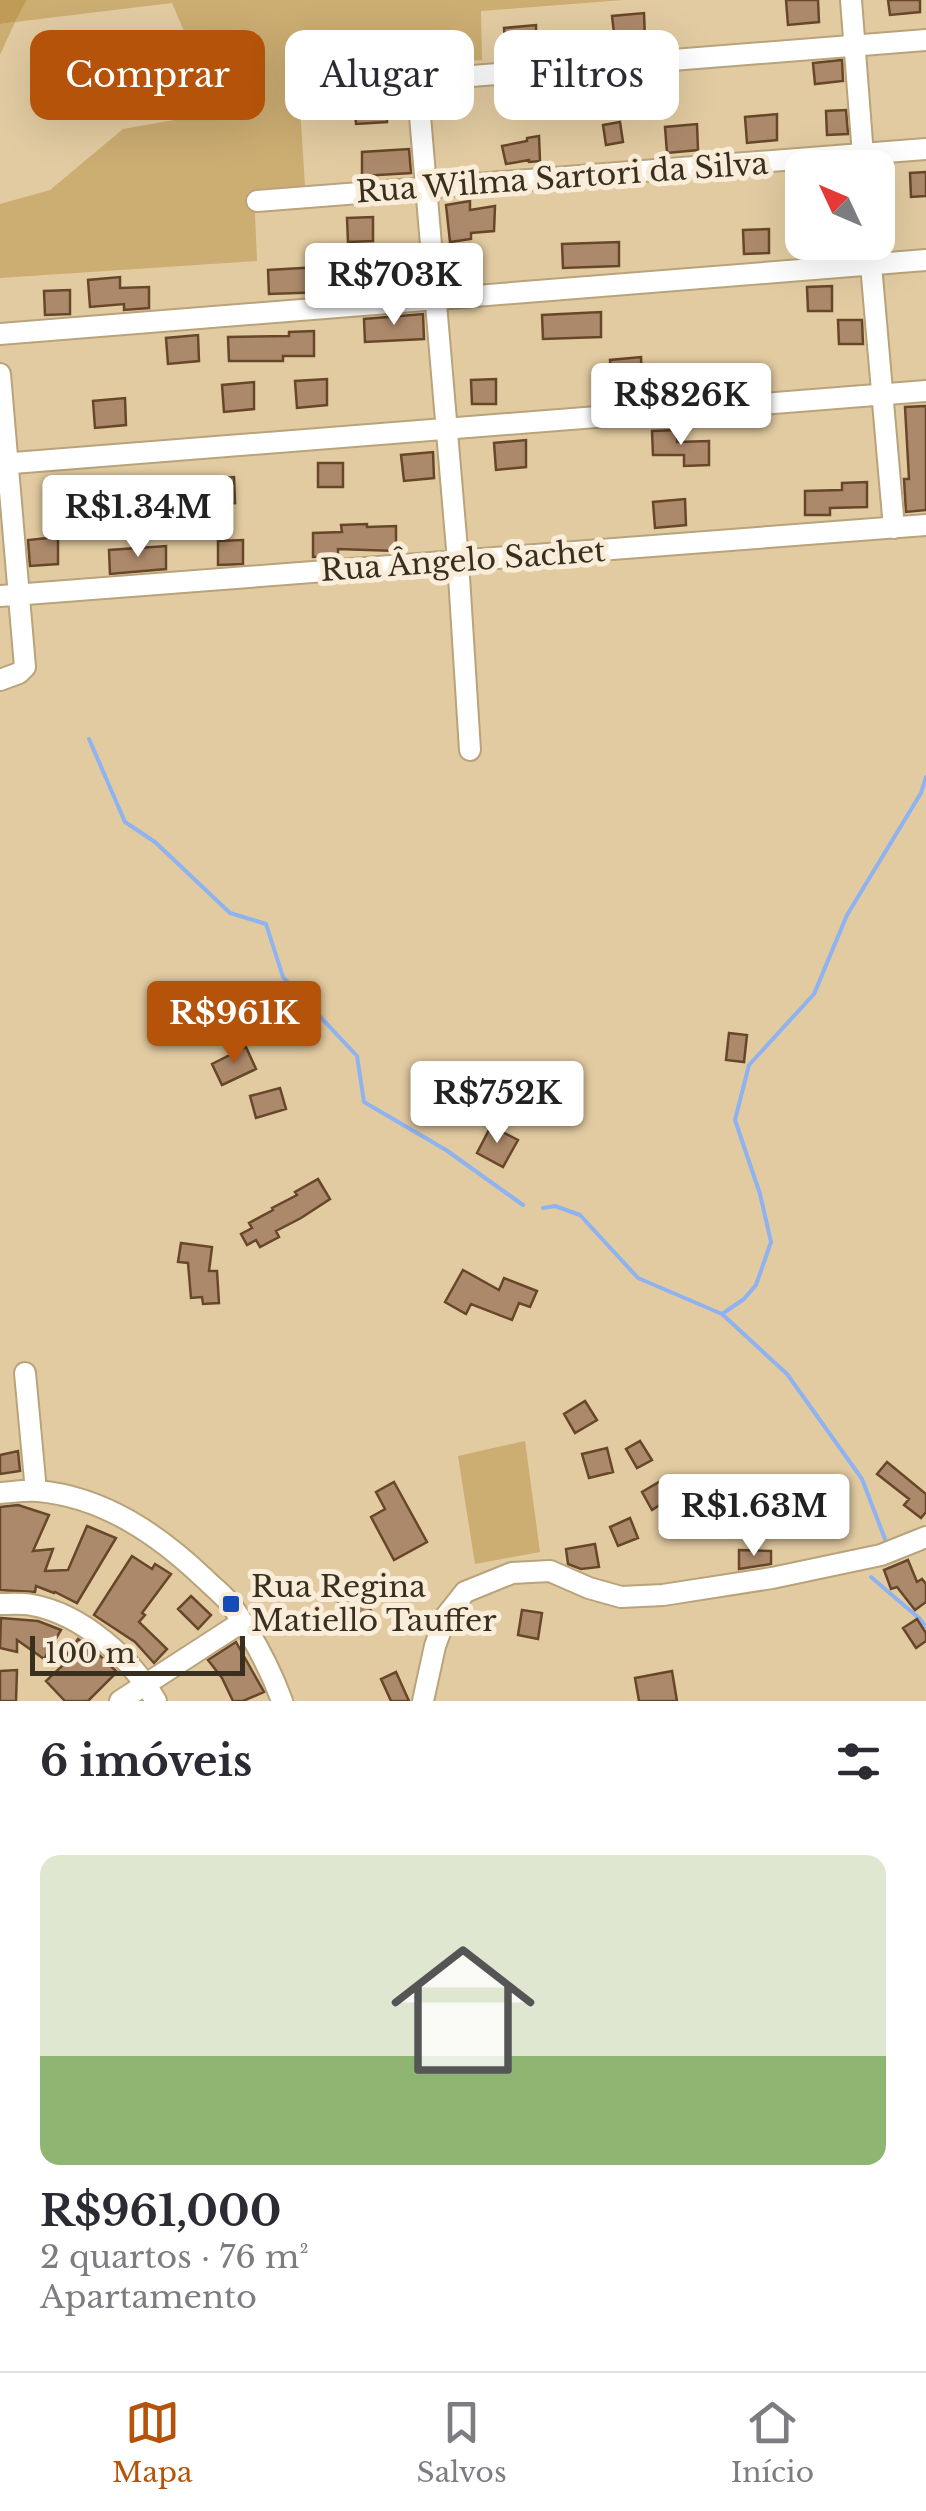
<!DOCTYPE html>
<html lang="pt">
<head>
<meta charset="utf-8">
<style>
  :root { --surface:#fff; --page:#f7f7f7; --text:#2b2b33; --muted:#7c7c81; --line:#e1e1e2; --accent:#b45309 }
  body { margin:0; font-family:"Libre Baskerville",serif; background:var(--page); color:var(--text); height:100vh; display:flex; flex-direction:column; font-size:38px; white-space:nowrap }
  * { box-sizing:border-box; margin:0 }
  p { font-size:32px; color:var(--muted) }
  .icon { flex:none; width:55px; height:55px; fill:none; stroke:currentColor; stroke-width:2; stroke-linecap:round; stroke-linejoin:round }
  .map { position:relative; height:1701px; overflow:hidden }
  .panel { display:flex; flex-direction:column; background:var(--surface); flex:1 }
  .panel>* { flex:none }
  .hud { position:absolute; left:30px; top:30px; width:868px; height:90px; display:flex; gap:20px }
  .needle { width:65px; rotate:314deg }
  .controls { position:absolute; left:785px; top:150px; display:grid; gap:20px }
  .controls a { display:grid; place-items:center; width:110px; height:110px; border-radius:20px; background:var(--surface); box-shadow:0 10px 40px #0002; font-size:50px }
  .scale { position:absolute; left:30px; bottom:25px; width:215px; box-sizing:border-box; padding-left:10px; border:5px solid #382f1e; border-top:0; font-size:28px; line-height:35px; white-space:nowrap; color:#382f1e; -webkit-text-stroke:8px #f9edd9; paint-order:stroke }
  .price { position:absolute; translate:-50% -85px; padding:0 22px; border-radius:10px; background:#fff; color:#222; font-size:32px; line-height:65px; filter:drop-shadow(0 2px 5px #0008) }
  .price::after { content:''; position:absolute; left:50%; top:60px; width:30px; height:22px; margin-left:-15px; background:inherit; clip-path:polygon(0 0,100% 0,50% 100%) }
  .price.current { background:var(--accent); color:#fff }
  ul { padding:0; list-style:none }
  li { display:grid; align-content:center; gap:20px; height:530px; padding:0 40px }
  li span { display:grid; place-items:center; height:310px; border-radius:20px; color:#555 }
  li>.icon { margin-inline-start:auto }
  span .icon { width:180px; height:180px; fill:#fffc; stroke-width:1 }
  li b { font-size:42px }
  h2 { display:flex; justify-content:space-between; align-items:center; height:120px; padding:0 40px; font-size:42px }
  .pill { padding:0 35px; border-radius:20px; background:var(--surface); box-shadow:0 10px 40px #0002; font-size:35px; line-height:90px }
  .pill.current { background:var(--accent); color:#fff }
  .menu { display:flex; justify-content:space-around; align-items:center; height:140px; border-top:2px solid var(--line); background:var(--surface); font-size:28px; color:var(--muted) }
  .menu a { display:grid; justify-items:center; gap:5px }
  .menu .current { color:var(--accent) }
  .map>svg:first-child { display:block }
  .green { fill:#ccad72 }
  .forest { fill:#bf9b55 }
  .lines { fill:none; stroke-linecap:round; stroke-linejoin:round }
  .stream { stroke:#8fb2f0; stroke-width:4 }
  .building { fill:#ad896b; stroke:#67472a; stroke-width:2.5 }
  .minor-casing { stroke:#b9a37a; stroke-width:24 }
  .minor { stroke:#fff; stroke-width:20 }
  .poi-dot { fill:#154cb8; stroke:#f9edd9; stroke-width:4 }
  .labels { text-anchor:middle; stroke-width:10; stroke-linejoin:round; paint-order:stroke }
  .street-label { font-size:30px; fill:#382f1e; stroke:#f9edd9 }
  .poi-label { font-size:30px; fill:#382f1e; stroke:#f9edd9; text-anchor:start }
</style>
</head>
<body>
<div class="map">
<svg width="926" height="1701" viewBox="0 0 926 1701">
  <rect width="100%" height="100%" fill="#e2cba1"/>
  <path class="green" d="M27,0H623L481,11L482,60L298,74L305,187L254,192L257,261L0,278V204L50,190L123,129L191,117L187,38L172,3L15,22L0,55V24L15,22Z
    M525,1441L540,1552L475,1564L458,1456Z"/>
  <path class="forest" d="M0,0H27L15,22L0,24Z"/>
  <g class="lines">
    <path class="stream" d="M89,739L125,822L155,842L230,913L266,924L283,977L357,1056L364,1102L446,1150L523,1205
      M543,1208L555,1206L580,1215L638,1278L722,1314L787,1374L862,1479L885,1539
      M722,1314L744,1299L756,1285L771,1242L760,1194L735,1120L749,1065L814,994L847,915L921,793L926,777
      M871,1577L920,1619L926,1627"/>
  </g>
  <path class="building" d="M786,0H818L819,22L788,25Z
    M888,0H920V12L890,15Z
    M644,13L645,40L615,42L612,16Z
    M536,25V52L506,55L504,28Z
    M842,60L843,81L815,84L813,63Z
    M386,97L387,122L356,124L354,99Z
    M846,110L848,134L827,135L826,111Z
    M777,114V140L747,143L745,117Z
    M620,122L623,142L606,145L603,125Z
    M697,124L698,150L667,153L665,127Z
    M539,136L540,161L529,162V160L506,164L502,146L527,141V138Z
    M409,149L411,173L362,176V152Z
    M926,172V196L911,197L910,173Z
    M470,201V210L495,206L494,231L471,233V239L450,242L446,205Z
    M373,217V241L348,242L347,218Z
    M769,229V253L744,254L743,230Z
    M619,242V266L563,268L562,244Z
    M401,247V271L376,272V248Z
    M371,264V289H326V292L269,294L268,270Z
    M120,277V288L149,287V308L124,310V304L90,307L88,280Z
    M832,286V311H808L807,287Z
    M70,290V314L45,315L44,291Z
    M601,312V337L543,339L542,315Z
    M423,314L424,339L365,342L364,319Z
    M838,320H862L863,344H839Z
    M314,331V356H283V361H229L228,337L289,336V332Z
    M198,335L199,361L168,364L166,338Z
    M641,357L642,384L612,387L610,360Z
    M327,379V405L297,408L295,381Z
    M496,379V404H472L471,380Z
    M254,382V409L224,412L222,385Z
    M125,398L126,425L95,428L93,401Z
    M926,406V510L906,512L904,479H909L905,407Z
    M677,430V442L709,441V465L684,466V455H653L652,431Z
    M526,440V467L496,470L494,443Z
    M433,452L434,478L404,481L401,455Z
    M318,463H343V487H318Z
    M234,477L235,503L205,506L202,480Z
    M867,482V507L830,508V515H805V491L842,490V483Z
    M161,485V510H137L136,486Z
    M685,499L686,525L655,528L653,502Z
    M367,524V527L396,526V551L338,549V556L313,557V533L342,532L341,525Z
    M58,537V564L30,566L28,540Z
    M243,540V564L218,565V541Z
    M166,546V569L110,574L109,550Z
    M729,1033L747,1035L744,1062L726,1060Z
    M246,1047L256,1069L222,1085L212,1064Z
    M280,1088L286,1109L256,1118L250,1096Z
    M491,1126L518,1140L503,1167L477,1153Z
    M318,1179L330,1199L301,1218L276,1231L279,1237L260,1247L256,1240L247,1245L241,1234L252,1228L249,1223L273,1210L272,1208L297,1195L295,1192Z
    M181,1243L212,1247L209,1271H217L219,1303L203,1304L202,1297L191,1298L188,1263L178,1262Z
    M463,1270L499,1290L504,1278L537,1291L530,1307L519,1303L512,1320L471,1304L466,1314L445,1302Z
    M585,1401L597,1420L575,1433L564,1414Z
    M640,1441L652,1460L637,1468L626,1449Z
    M607,1448L613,1472L589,1478L582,1454Z
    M18,1451L20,1471L0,1474V1455Z
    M887,1462L926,1494V1512L921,1518L904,1505L909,1499L877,1474Z
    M394,1482L427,1542L394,1560L371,1517L385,1509L376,1492Z
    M659,1482L669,1499L652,1510L642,1492Z
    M18,1505L49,1515L33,1551L53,1549L45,1571L68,1570L87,1526L116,1538L77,1603L55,1592L54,1593L36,1586L35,1592L0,1590V1507Z
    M630,1518L638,1538L618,1546L610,1527Z
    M595,1544L599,1567L581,1569L568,1564L566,1549Z
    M739,1550L771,1551V1564L739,1569Z
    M132,1556L152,1569L155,1564L171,1574L142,1613L145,1615L139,1622L167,1649L154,1663L135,1642L94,1615Z
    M908,1560L917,1582L922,1579L926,1584V1602L915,1610L897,1587L891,1589L884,1570Z
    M353,1586L372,1612L355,1625L336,1599Z
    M191,1596L211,1615L198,1629L178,1609Z
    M522,1610L542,1613L538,1639L518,1635Z
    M1,1618L38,1621L61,1630L44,1659L17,1640V1652L0,1648Z
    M917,1619L926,1633V1641L916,1648L903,1628Z
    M78,1639L95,1651L117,1672L88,1701H65L46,1681L63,1665H69L61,1663Z
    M236,1642L264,1692L243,1701H233L222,1678L208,1660Z
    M17,1670L16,1701H0V1671Z
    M672,1671L677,1701H639L635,1678Z
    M396,1672L409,1701H391L381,1679Z"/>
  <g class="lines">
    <g class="minor-casing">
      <path id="minor" d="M851,0L864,168
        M417,81L458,561L470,750
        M307,89L926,40
        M257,201L926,149
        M869,242L894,528
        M0,334L926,260
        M0,374L25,667L19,673L0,680
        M0,464L926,391
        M0,596L926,525
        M25,1373L36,1491
        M0,1493C13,1492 26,1490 38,1491C104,1497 159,1535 205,1579C214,1588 225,1596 232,1606C252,1635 270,1668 282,1701
        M0,1604C10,1604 22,1603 32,1605C82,1614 131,1658 156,1701
        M120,1701L242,1622
        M423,1701L435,1646L446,1616L465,1592L512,1573L550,1571L589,1588L621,1597L663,1595L772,1578L881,1555L926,1537"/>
    </g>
    <use href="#minor" class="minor"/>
  </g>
  <rect class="poi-dot" x="221" y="1594" width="20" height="20" rx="5"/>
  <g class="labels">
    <g class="street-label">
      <text transform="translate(562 178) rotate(-4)" y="10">Rua Wilma Sartori da Silva</text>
      <text transform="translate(463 561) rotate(-4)" y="10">Rua Ângelo Sachet</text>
    </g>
    <g class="poi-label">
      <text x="251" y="1597">Rua Regina<tspan x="251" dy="34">Matiello Tauffer</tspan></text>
    </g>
  </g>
</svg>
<div class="controls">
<a><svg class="needle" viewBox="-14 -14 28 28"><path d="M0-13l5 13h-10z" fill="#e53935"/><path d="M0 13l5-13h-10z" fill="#7c7c81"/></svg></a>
</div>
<div class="scale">100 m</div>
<b class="price" style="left:394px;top:328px">R$703K</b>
<b class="price" style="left:681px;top:448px">R$826K</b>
<b class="price" style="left:138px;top:560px">R$1.34M</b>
<b class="price current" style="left:234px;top:1066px">R$961K</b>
<b class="price" style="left:497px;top:1146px">R$752K</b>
<b class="price" style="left:754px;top:1559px">R$1.63M</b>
<div class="hud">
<a class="pill current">Comprar</a>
<a class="pill">Alugar</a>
<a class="pill">Filtros</a>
</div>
</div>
<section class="panel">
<h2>6 imóveis<svg class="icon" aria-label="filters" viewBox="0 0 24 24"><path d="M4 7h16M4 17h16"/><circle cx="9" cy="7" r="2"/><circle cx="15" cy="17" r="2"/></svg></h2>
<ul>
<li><span style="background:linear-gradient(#dfe7d0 65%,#8fb573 0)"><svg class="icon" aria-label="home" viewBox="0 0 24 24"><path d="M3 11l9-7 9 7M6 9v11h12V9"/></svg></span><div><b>R$961,000</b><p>2 quartos · 76 m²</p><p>Apartamento</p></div></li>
</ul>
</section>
<nav class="menu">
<a class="current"><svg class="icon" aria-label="map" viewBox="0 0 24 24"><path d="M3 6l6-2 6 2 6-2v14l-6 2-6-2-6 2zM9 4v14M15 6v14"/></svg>Mapa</a>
<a><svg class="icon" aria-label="saved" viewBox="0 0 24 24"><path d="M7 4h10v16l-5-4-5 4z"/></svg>Salvos</a>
<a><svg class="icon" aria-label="home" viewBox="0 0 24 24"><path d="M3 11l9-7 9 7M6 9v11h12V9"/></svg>Início</a>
</nav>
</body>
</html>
